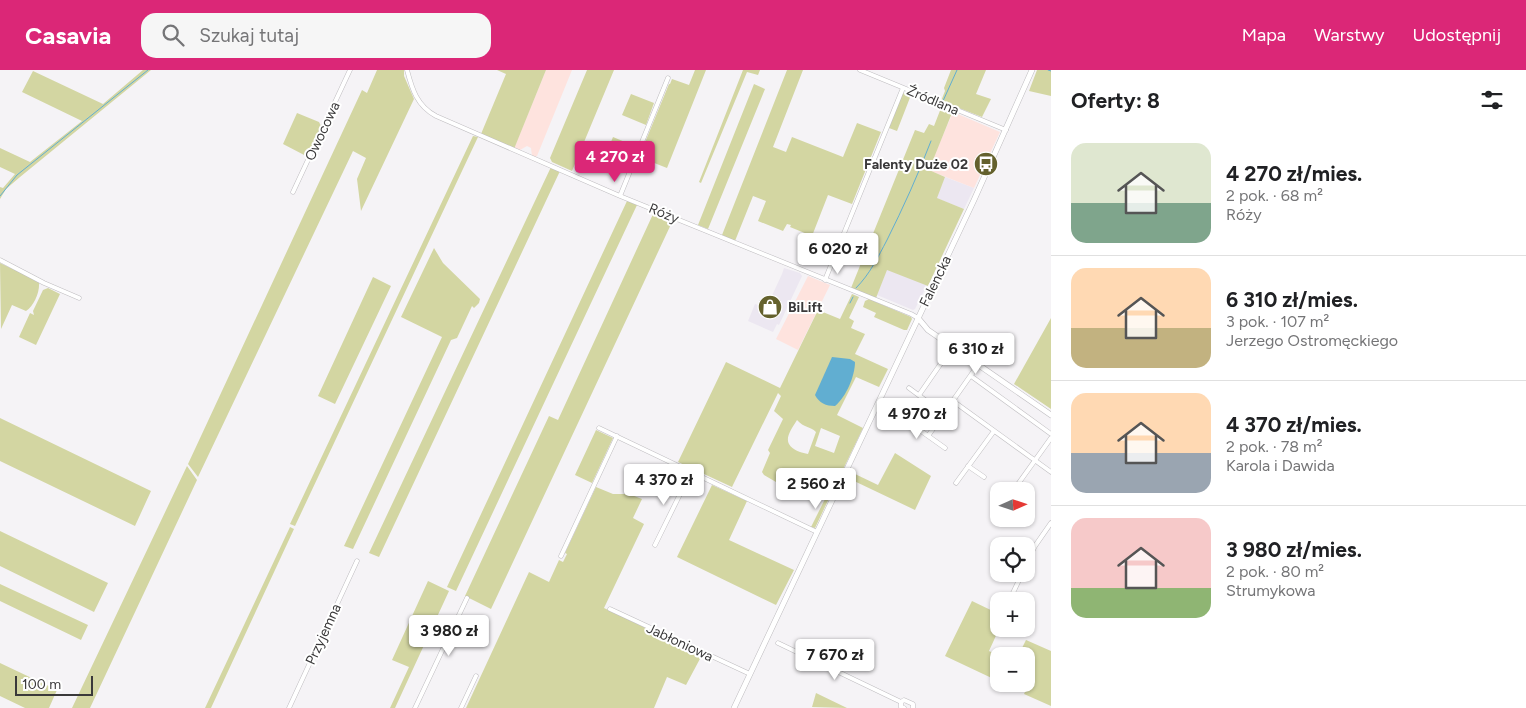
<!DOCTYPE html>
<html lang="pl">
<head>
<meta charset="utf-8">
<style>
  :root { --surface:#fff; --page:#f6f6f6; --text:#202124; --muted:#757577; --line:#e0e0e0; --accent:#db2777 }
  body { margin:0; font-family:Figtree,sans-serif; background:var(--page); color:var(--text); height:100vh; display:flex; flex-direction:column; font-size:19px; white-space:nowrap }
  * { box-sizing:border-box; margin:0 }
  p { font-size:16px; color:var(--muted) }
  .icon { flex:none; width:28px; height:28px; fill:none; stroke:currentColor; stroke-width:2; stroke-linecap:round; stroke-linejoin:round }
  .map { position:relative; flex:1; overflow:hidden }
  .side { display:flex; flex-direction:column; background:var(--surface); width:475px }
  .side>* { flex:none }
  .needle { width:32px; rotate:87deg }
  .controls { position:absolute; left:990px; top:412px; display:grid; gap:10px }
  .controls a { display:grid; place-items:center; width:45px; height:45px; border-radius:10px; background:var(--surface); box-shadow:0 1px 4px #0004; font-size:25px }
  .scale { position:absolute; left:15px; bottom:12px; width:78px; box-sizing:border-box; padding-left:5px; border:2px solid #3a393a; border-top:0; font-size:14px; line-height:18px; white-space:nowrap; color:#3a393a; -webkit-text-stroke:4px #fff; paint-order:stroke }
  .price { position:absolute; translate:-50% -42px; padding:0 11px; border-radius:5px; background:#fff; color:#222; font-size:16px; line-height:32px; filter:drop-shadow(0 1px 2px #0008) }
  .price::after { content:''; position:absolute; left:50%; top:30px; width:15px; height:11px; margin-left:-8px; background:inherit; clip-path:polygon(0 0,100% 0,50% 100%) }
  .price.active { background:var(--accent); color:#fff }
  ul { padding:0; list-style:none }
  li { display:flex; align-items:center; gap:15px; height:125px; padding:0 20px }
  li+li { border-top:1px solid var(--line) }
  li span { display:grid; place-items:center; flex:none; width:140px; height:100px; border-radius:15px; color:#555 }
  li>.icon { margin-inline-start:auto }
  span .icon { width:60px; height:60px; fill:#fffc; stroke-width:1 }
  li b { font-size:21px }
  h2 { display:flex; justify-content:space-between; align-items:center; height:60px; padding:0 20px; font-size:21px }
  header { display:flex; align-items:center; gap:30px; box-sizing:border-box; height:70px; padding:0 25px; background:var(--accent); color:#fff }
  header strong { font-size:24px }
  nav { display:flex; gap:28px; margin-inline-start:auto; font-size:18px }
  .search { width:350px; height:45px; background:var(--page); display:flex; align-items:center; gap:12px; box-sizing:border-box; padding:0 18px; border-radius:15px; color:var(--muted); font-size:19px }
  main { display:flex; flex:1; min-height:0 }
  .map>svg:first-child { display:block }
  .built { fill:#ece7f1 }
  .industrial { fill:#fee3de }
  .green { fill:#d3d6a2; fill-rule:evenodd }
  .water { fill:#61aed1 }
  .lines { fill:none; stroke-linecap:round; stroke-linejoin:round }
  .stream { stroke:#61aed1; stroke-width:1 }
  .minor-casing { stroke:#bfbdc0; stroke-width:5 }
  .tertiary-casing { stroke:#bfbdc0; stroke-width:6 }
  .minor { stroke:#fff; stroke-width:4 }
  .tertiary { stroke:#fff; stroke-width:5 }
  .labels { text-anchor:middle; stroke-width:4; stroke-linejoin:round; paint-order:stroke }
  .street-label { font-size:14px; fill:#3a393a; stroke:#fff }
  .poi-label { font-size:14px; font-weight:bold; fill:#3a393a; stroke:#fff; text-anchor:end }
</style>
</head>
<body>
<header>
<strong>Casavia</strong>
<div class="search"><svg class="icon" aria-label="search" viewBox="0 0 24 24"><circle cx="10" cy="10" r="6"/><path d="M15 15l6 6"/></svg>Szukaj tutaj</div>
<nav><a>Mapa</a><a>Warstwy</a><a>Udostępnij</a></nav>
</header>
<main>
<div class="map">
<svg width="1051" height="638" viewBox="0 0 1051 638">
  <rect width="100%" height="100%" fill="#f5f3f6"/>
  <path class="built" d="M945,107L974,118L964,139L936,128Z
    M784,198L800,203L802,206L779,255L777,254L773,262L748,251L755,234L762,236L765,231L769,232L782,204Z
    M887,199L927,215L915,239L913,240L877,225Z"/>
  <path class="industrial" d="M546,0H572L537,86L535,87L532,86L531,78L527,76L520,80L514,78Z
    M953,42L1000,62L974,118L928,100Z
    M808,206L830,215L798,280L776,269Z"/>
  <path class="green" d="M143,0H151L20,107L6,119L0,129V117L3,118L15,104L0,97V78L30,92L82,51L22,22L33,1L103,34Z
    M377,0H404V6L414,29L361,141L357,109L366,88L353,81L198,407L188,394L362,20L367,23Z
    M497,0H546L514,79L481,64L506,4Z
    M587,0H614L572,101L552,92L550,88Z
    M695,0H706L667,98L639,87L669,14H670L672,9L689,15Z
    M743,0H760L758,5L747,2L701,113L699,112Z
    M787,0H803L773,77L786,82L792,67L843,87L857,53L881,62L852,134L828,125L812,166L790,157L791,155L787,154L783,161L758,151L766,131L753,126L735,171L722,165Z
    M951,0H986L976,24L991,29L982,47L941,31L945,21L944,18Z
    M1037,0H1051V26L1029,21Z
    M754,14L765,19L708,159L698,155Z
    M903,23L908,26L911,25L897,61L889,58Z
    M631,24L654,33L646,55L622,45Z
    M941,38L952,43L929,100L945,107L937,128L964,139L928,216L887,200L876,228L851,218L915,60L924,63L929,54L934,56Z
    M297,43L319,52L321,56L308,87L283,74Z
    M473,66L478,67L295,456L290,454Z
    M613,67L637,77L628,99L604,89Z
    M551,97L560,101L379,487L369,483Z
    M627,131L637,135L456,521L447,517Z
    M654,142L673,150L491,539L465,526L549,346L558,350Z
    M434,178L443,193L480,229L479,233L474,238L472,236L457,268L451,270L353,479L344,476L442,267L401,247Z
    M0,193L34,209L39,212C40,222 34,236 26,241L12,235L1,259Z
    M373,207L391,216L335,334L318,326Z
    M48,218L60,224L36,275L19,267L30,243L34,245L33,241L43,220Z
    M852,224L859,227L849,248L854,251L851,258L865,264L855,284L888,299L879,317L856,307L837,345L863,358L836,414L833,413L831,416L834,418L815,458L811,457L831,417L798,403L795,406L792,416L785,414L779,425L776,421V412L764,405L762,402L770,383L768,380L783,349L774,341L781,326L778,323L732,417L678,392L726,292L780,318L818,240L840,249ZM797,350C804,358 810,356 816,362L808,384C805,383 802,383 800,382C780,374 789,363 797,350ZM821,358L840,366L834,383L815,376Z
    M869,229L911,247L912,249L907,260H904L874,247L876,243L863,237L865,231Z
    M1051,248V339L1014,314Z
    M0,348L151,421L135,456L0,391Z
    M596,360L613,368L592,413L575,405Z
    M895,383L931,406L915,440L852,410L847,411L853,398L855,404L878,415Z
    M187,396L197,410L90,638H72Z
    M712,415L747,431L729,470L794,500L776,535L677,487Z
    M596,417L613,424H629L642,429L633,448L644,454L604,538L702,585L686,615L667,607L654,638H466L529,502L549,512L559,490L563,492L567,484L565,483Z
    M290,457L294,459L211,638H205Z
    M0,461L108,513L94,542L0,496Z
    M428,511L449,521L395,638H390L409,597L392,590Z
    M0,514L88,555L81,570L0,531Z
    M972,531L999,544L993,555L999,559L989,581L1000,586L998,611L945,586Z
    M1026,570L1051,581V636L1024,624L1034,603L1026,599V586H1018Z
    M0,593L57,620L49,638H25L0,626Z
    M816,623L847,638L812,637Z"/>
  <path class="water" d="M832,287L850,289L855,292C855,306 846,327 835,336C826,336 819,333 815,325Z"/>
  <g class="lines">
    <path class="stream" d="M1048,0L1051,1
      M943,31L957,0
      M0,126L17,105L148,0
      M856,218C870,204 878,187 887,170C903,138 918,105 931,71
      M850,233L853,227"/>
    <g class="minor-casing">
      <path id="minor" d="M407,0C412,19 417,36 436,46L620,126L911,244L918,248
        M860,0L1006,60
        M293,122L350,0
        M620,126L668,8
        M0,190L44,213L79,228
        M825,210L903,18
        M971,306L1051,364
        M909,318L944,344
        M919,325L944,289
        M953,331L1051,402
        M900,346L945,378
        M599,358L817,462
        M928,366L978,295
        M968,396L984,407
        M956,413L994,361
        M1013,421L1051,368
        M655,475L691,402
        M561,486L617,366
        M1026,494L1035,476L1051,453
        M1009,531L1022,504
        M610,539L750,604
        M998,555L999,552
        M778,573L901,632L904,630L913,634V638
        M901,632V637L904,638
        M289,638L357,491
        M415,638L467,528
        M461,638L476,606"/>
    </g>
    <g class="tertiary-casing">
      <path id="tertiary" d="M918,248L928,260L1051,345
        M734,638L974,130L1032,0"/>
    </g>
    <use href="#minor" class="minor"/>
    <use href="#tertiary" class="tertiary"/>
  </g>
  <defs>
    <g id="bus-disc" transform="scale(1.25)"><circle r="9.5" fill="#64612d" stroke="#fff"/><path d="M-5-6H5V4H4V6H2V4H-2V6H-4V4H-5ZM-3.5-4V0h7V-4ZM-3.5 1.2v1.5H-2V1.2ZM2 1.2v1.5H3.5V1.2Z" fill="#fff"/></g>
    <g id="shop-disc" transform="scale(1.25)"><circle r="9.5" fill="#64612d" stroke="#fff"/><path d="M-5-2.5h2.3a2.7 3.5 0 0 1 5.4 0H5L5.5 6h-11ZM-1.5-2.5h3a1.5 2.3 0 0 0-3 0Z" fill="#fff"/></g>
  </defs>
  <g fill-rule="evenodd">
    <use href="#bus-disc" x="986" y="94"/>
    <use href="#shop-disc" x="770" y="237"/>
  </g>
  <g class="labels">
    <g class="street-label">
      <text transform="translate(933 30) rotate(23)" y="5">Źródlana</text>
      <text transform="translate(322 61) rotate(-65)" y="5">Owocowa</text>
      <text transform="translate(664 143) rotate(22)" y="5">Róży</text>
      <text transform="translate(935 211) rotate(-64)" y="5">Falencka</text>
      <text transform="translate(323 564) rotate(-65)" y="5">Przyjemna</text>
      <text transform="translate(680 572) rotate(25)" y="5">Jabłoniowa</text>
    </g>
    <g class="poi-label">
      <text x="968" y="99">Falenty Duże 02</text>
      <text x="788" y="242" text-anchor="start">BiLift</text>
    </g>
  </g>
</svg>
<div class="controls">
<a><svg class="needle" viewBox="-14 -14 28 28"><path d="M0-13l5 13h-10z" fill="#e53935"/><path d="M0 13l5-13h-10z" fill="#757577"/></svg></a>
<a><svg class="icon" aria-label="locate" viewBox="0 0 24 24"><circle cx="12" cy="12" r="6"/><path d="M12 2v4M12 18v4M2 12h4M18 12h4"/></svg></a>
<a>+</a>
<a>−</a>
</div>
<div class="scale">100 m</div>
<b class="price active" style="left:615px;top:113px">4 270 zł</b>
<b class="price" style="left:838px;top:205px">6 020 zł</b>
<b class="price" style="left:976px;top:305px">6 310 zł</b>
<b class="price" style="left:917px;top:370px">4 970 zł</b>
<b class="price" style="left:664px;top:436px">4 370 zł</b>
<b class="price" style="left:816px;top:440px">2 560 zł</b>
<b class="price" style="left:449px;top:587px">3 980 zł</b>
<b class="price" style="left:835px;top:611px">7 670 zł</b>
</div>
<section class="side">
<h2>Oferty: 8<svg class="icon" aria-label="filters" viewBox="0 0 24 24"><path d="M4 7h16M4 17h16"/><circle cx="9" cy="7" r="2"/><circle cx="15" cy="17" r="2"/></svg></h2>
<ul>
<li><span style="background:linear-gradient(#dfe7d0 60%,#7fa58c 0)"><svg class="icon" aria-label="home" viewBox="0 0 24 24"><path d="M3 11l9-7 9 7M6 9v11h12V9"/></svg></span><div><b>4 270 zł/mies.</b><p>2 pok. · 68 m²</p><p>Róży</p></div></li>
<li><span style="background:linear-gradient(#ffd9b3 60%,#c2b280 0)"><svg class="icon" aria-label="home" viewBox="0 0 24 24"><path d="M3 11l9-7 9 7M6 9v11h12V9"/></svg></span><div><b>6 310 zł/mies.</b><p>3 pok. · 107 m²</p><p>Jerzego Ostromęckiego</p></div></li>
<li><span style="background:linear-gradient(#ffd9b3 60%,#9aa5b1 0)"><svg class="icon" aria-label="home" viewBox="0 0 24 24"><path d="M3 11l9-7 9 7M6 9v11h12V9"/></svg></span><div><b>4 370 zł/mies.</b><p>2 pok. · 78 m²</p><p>Karola i Dawida</p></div></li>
<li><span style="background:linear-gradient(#f6c9c9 70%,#8fb573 0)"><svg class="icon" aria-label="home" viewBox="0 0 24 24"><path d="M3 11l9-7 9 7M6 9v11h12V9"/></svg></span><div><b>3 980 zł/mies.</b><p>2 pok. · 80 m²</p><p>Strumykowa</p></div></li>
</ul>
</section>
</main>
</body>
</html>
